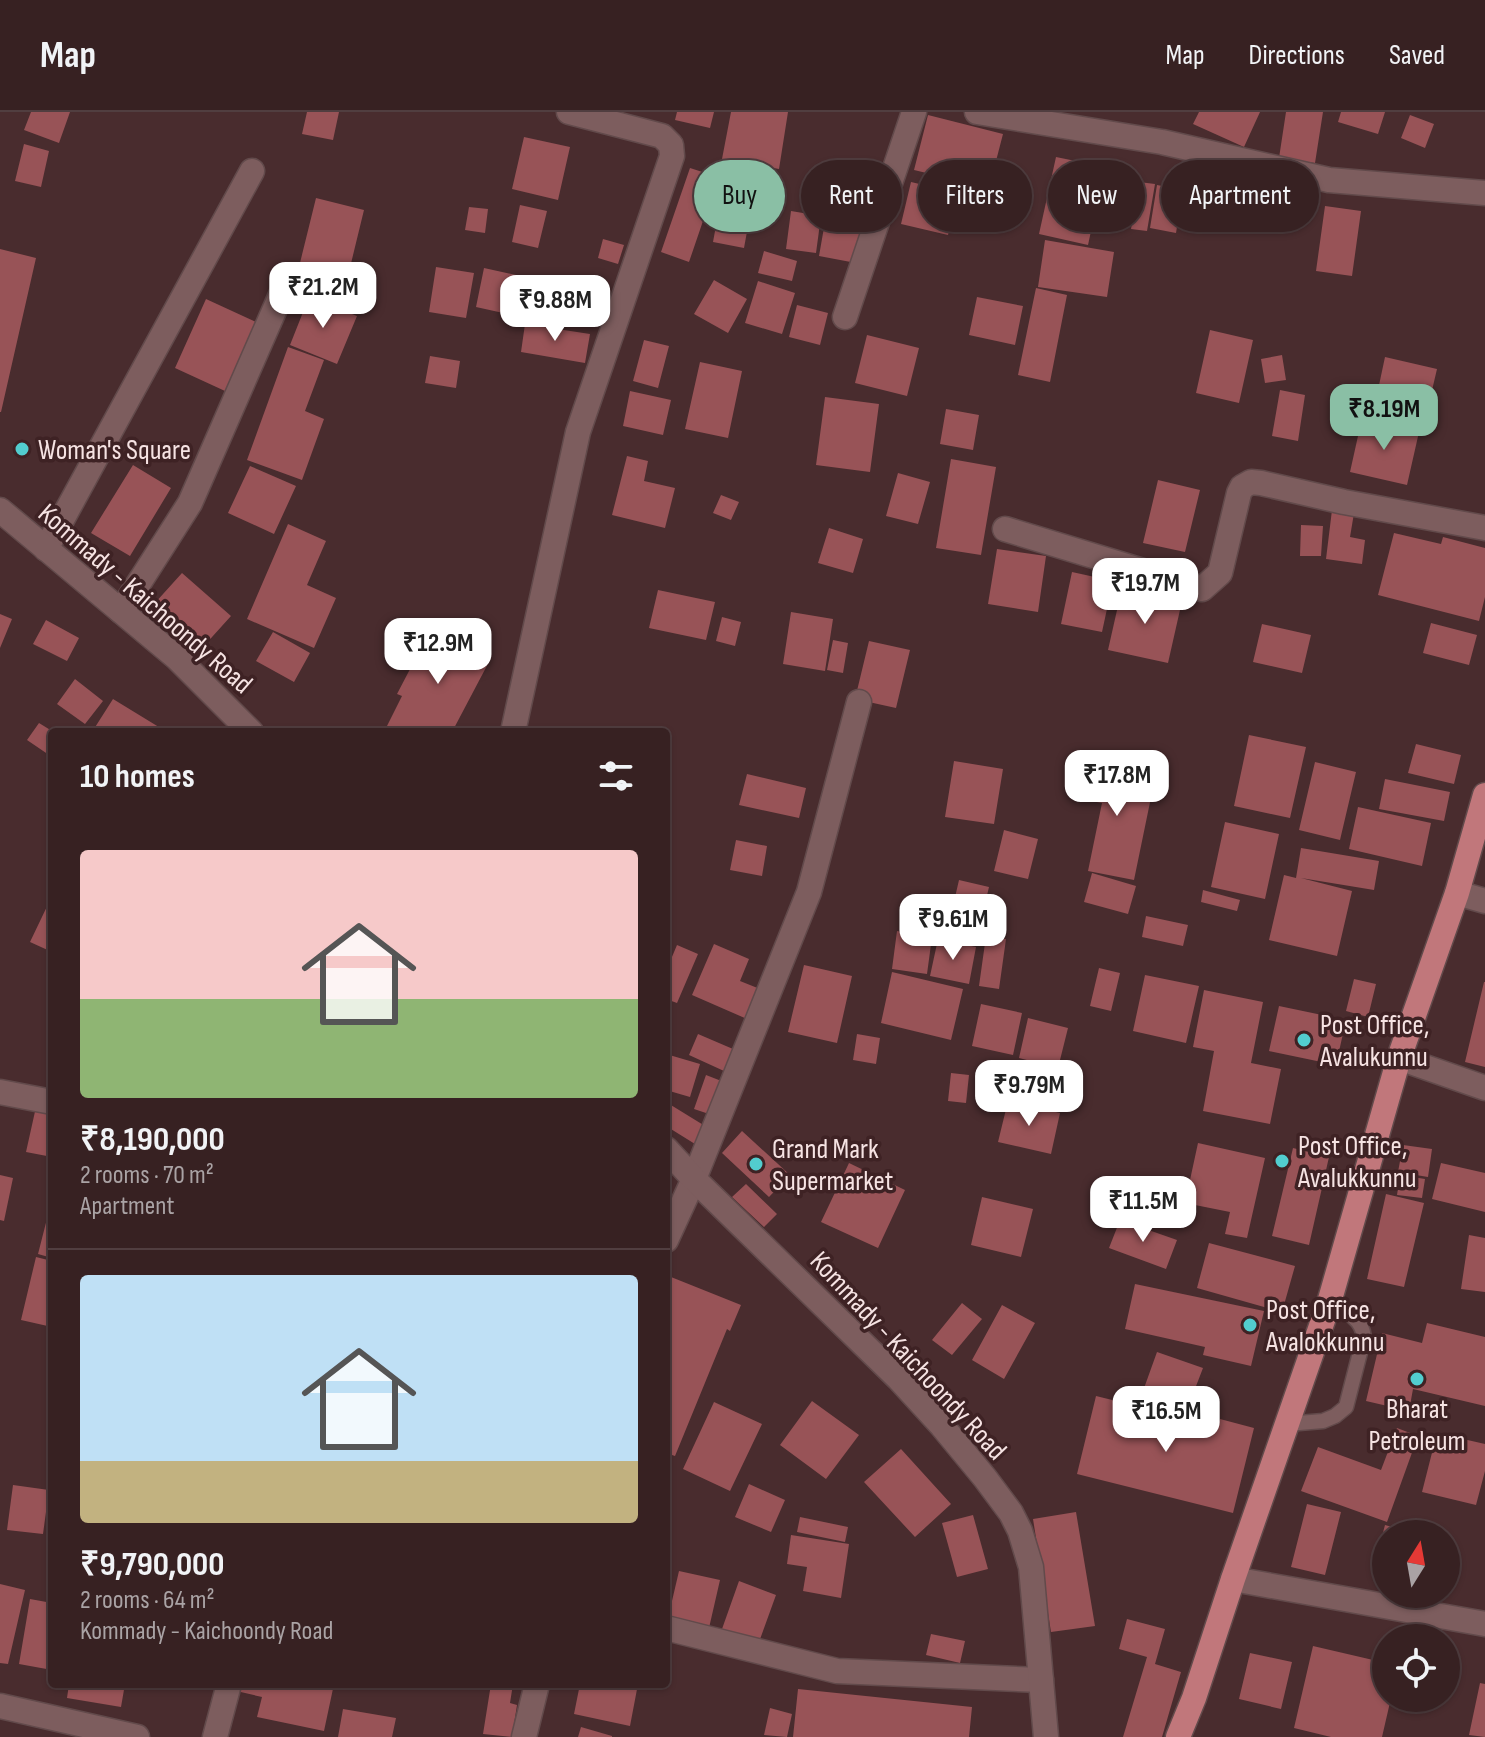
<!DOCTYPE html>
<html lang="en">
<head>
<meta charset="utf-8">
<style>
  :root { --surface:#372122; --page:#3e292a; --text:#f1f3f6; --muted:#aaa3a5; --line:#513e40; --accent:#8abfa5 }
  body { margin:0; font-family:"Sofia Sans Condensed",sans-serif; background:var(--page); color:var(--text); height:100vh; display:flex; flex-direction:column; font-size:30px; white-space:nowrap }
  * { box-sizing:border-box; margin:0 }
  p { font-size:26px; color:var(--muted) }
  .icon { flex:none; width:44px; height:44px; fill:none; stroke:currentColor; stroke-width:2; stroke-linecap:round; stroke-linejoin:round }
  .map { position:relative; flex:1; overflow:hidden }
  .sheet { position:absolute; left:48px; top:616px; width:622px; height:960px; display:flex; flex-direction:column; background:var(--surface); border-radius:8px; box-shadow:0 2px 6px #0004,0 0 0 2px var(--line) }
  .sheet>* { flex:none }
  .guide { position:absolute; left:694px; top:48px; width:670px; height:72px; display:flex; gap:16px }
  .needle { width:52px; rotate:11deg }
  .controls { position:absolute; left:1372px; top:1408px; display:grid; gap:16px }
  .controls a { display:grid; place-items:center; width:88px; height:88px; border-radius:50%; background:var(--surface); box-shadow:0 2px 6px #0004,0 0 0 2px var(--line); font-size:40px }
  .price { position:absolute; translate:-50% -68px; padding:0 18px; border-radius:16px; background:#fff; color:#222; font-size:26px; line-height:52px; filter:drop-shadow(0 2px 4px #0008) }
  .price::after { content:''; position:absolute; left:50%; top:48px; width:24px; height:18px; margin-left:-12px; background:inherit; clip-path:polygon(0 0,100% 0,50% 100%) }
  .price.active { background:var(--accent); color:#111 }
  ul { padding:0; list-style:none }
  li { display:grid; align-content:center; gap:16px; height:424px; padding:0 32px }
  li+li { border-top:2px solid var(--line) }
  li span { display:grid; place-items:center; height:248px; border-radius:8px; color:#555 }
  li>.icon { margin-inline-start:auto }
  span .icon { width:144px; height:144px; fill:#fffc; stroke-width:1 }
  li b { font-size:34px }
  h2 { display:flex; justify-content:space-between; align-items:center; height:96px; padding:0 32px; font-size:34px }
  .chip { padding:0 28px; border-radius:36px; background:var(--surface); box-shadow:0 2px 6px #0004,0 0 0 2px var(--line); font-size:28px; line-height:72px }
  .chip.active { background:var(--accent); color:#111 }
  header { display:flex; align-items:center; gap:48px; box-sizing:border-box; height:112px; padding:0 40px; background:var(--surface); border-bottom:2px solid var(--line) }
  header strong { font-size:38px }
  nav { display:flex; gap:44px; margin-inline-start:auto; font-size:28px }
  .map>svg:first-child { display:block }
  .building { fill:#985357 }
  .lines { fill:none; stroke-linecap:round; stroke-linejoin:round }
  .lane-casing { stroke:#624a4b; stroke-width:17 }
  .street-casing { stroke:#624a4b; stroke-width:27 }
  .secondary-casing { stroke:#624a4b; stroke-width:27 }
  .primary-casing { stroke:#624a4b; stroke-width:27 }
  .lane { stroke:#7d5d5e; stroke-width:14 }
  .street { stroke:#7d5d5e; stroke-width:24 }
  .secondary { stroke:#7d5d5e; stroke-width:24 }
  .primary { stroke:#c1777b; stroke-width:24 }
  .poi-dot { fill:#52cdcf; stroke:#3e2224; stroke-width:3 }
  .labels { text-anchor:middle; stroke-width:7; stroke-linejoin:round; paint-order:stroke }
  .poi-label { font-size:28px; fill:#f6e3e3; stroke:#3e2224; text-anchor:start }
  .street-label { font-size:28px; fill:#f6e3e3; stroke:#3e2224 }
</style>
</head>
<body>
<header>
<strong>Map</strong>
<nav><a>Map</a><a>Directions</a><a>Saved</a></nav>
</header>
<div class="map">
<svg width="1485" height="1625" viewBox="0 0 1485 1625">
  <rect width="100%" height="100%" fill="#492c2e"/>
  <path class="building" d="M31,0H70L59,31L24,18Z
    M307,0H339L333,28L302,22Z
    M677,0H714L710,16L675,8Z
    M731,0H788L779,57L722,47Z
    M1199,0H1260L1244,35L1193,12Z
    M1286,0H1323L1315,51L1279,46Z
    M1341,0H1385L1378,22L1338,10Z
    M928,3L1003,22L989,76L914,58Z
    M1410,3L1434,12L1425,36L1401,26Z
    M524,25L570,35L558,88L512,77Z
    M24,32L49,39L41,75L15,69Z
    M1056,45L1105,55L1088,133L1039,122Z
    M690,56L718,65L689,150L661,140Z
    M1225,60L1267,70L1259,106L1216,96Z
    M724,70L755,76L744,136L713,130Z
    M911,70L958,81L948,123L901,112Z
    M1139,70L1155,72L1147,119L1131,117Z
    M1157,73L1183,78L1176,121L1150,116Z
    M316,86L364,98L346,172L298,159Z
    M829,87L866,94L856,151L819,144Z
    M520,93L547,99L538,136L512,130Z
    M1325,94L1361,99L1352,164L1316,159Z
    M469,95L488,97L485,121L465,118Z
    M791,99L821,104L816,141L786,137Z
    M603,127L624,133L618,152L598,146Z
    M1045,128L1114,140L1107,185L1038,175Z
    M0,137L36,146L1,300H0Z
    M764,139L797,149L792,169L758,161Z
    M436,155L474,161L466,206L429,200Z
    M484,156L530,166L522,205L476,195Z
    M714,168L747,187L728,221L694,202Z
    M758,169L795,181L782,222L745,211Z
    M1036,176L1067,183L1050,270L1018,263Z
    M309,185L357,204L337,252L290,233Z
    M977,185L1023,194L1015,233L969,223Z
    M206,187L256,210L225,279L175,256Z
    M797,193L828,201L820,233L789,225Z
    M525,212L590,222L585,251L521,240Z
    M1210,218L1253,228L1239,291L1196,281Z
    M867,223L919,236L907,284L855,271Z
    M644,228L669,234L658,276L633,269Z
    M288,235L324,248L305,299L324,307L302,368L247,348Z
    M1282,243L1286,268L1265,271L1261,247Z
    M430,244L460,249L456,276L425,271Z
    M1385,245L1437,257L1426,304L1375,292Z
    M700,250L742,259L728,326L685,317Z
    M1280,278L1305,283L1298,329L1272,324Z
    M630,279L671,288L663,323L623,314Z
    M825,285L879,292L870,360L816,353Z
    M946,297L979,303L973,338L940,332Z
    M1362,306L1419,320L1407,373L1350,360Z
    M627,344L648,349L644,369L675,376L665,416L612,403Z
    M951,347L996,355L981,443L936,436Z
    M133,353L171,376L130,444L91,421Z
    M250,354L296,374L274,422L228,401Z
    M898,361L930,370L918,412L886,404Z
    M1158,368L1200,378L1185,440L1143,431Z
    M721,383L739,390L731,408L713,401Z
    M1332,398L1354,401L1350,425L1365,428L1362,452L1326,447Z
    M288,412L326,429L307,473L336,486L314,536L247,507Z
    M1301,413L1323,414L1321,444H1300Z
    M829,416L863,427L853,461L818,451Z
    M1394,421L1441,432L1443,425L1485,436V485L1479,509L1378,483Z
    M997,437L1046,444L1038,500L988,492Z
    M1072,460L1113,469L1102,520L1061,512Z
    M182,461L231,504L203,535L154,492Z
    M1122,476L1182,489L1168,551L1108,538Z
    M658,478L715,490L706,528L649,516Z
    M791,500L833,507L825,559L783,552Z
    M0,502L12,507L0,536Z
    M722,505L741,510L735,534L716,529Z
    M46,508L79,526L67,549L33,532Z
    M1431,511L1477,523L1469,553L1423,541Z
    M1262,512L1311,523L1302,561L1253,550Z
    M432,515L491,546L452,620H384L402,584L397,582Z
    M273,520L310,541L294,570L256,549Z
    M833,528L848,531L843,561L827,558Z
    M869,529L910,538L896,596L855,587Z
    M75,567L103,589L85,612L57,592Z
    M113,587L167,620H92Z
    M39,611L52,619V645L27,628Z
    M1249,623L1306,635L1290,706L1234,694Z
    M1416,632L1461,643L1454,672L1408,661Z
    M954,649L1003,657L994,712L945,705Z
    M1315,650L1356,660L1340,728L1299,718Z
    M1084,652L1155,666L1134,768L1088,759L1102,691L1076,686Z
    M747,662L806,676L799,706L739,693Z
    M1385,667L1450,680L1444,709L1379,697Z
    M1358,695L1431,711L1422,754L1349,737Z
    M1225,710L1279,722L1265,787L1211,775Z
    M1004,718L1038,727L1028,767L994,759Z
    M736,728L767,734L762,764L730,758Z
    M1301,736L1379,749L1374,778L1301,766L1352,779L1337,844L1269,828L1284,763L1296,766Z
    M1092,761L1136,774L1128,802L1084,790Z
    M959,768L989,775L984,796L1001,800L997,818L950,807Z
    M1203,778L1240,788L1237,799L1201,790Z
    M52,784V840L30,830Z
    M1146,804L1188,813L1183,834L1142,825Z
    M897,819L932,825L927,862L892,857Z
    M986,824L1006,827L999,877L979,874Z
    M938,827L976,835L969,872L930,864Z
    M714,832L749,847L740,869L760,877L747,907L692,883Z
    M677,833L698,842L677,891L666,887V859Z
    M804,853L852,864L837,931L788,920Z
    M1099,856L1120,861L1111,899L1090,894Z
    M892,860L963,877L951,928L881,911Z
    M1145,863L1199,874L1186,931L1133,919Z
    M1354,867L1376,872L1368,905L1346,899Z
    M1484,870H1485V955L1465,950Z
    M1204,878L1263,890L1251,951L1281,957L1270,1012L1203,999L1214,939L1193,935Z
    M981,892L1022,901L1013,943L972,934Z
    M1279,894L1346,908L1336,953L1269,939Z
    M1028,906L1068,916L1058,956L1019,946Z
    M698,922L733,937L724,959L689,943Z
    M857,922L880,926L876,952L853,948Z
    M666,942L700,952L690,985L666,978Z
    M951,961L969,963L966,991L948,989Z
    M706,963L724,970L712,1003L694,997Z
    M1008,989L1060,1001L1051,1042L998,1030Z
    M666,990L705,1014L695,1032L666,1014Z
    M36,995L52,998V1045L26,1040Z
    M742,1019L790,1063L769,1085L722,1041Z
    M1198,1031L1265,1046L1247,1126L1225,1122L1230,1100L1185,1091Z
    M1403,1033L1432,1037L1428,1065L1398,1060Z
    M1293,1036L1329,1045L1309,1133L1272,1124Z
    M849,1051L905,1078L878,1136L821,1110Z
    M1441,1051L1485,1061V1100L1432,1087Z
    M0,1063L13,1066L4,1109L0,1108Z
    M1400,1063L1425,1067L1422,1086L1397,1083Z
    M746,1072L777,1102L764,1115L732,1085Z
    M1386,1082L1424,1091L1404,1175L1367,1167Z
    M982,1085L1033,1097L1021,1145L971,1133Z
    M51,1091L52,1092V1146L38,1142Z
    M1120,1108L1177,1128L1166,1157L1109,1136Z
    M1469,1123L1485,1126V1180L1461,1177Z
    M1209,1131L1295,1154L1282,1200L1197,1176Z
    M36,1145L52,1149V1215L21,1208Z
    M666,1163L741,1193L730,1219L727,1217L675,1344L666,1341Z
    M1135,1172L1264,1199L1251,1254L1203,1243L1205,1235L1125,1217Z
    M962,1191L982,1207L952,1243L932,1228Z
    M1002,1193L1035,1211L1004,1267L972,1248Z
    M1427,1211L1485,1225V1294L1413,1277L1409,1299L1366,1289L1382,1221L1422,1231Z
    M1157,1240L1203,1256L1188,1295L1143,1279Z
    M1096,1284L1218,1314L1220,1307L1254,1316L1233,1401L1077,1362Z
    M812,1289L859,1323L826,1367L780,1333Z
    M714,1290L762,1312L730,1379L683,1357Z
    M1397,1316L1418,1324L1387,1410L1301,1379L1318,1335L1381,1358Z
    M1437,1321L1485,1332V1359L1476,1393L1422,1380Z
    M901,1337L951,1392L915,1425L864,1370Z
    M749,1372L785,1388L771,1420L735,1405Z
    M13,1373L49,1378L43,1422L7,1418Z
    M1307,1392L1341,1400L1325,1463L1291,1455Z
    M1076,1400L1095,1514L1051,1520L1033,1407Z
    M973,1403L988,1457L957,1465L942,1411Z
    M800,1405L848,1415L845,1430L797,1420Z
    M1385,1413L1403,1418L1402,1422H1386V1445L1377,1443Z
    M791,1423L849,1432L841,1486L803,1479L807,1455L787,1452Z
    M679,1459L720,1468L709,1516L668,1506Z
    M739,1469L776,1483L759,1530L722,1517Z
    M0,1472L25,1478L8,1552L0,1551Z
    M30,1487L52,1491V1558L19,1552Z
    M1127,1507L1165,1517L1155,1552L1181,1560L1162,1625H1123L1147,1545L1119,1537Z
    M931,1522L965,1529L960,1551L926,1543Z
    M1313,1534L1386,1551V1586H1391L1382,1625H1331L1294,1616Z
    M1250,1541L1292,1550L1281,1597L1239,1587Z
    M1480,1571L1485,1572V1625L1469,1623Z
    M69,1572H125L121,1595L67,1586Z
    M234,1572H334L324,1619L257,1605L262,1585L232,1578Z
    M491,1572H513L510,1591L517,1593L512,1625L483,1622Z
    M580,1572H638L630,1614L574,1602Z
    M798,1577L972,1595L969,1625H793Z
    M770,1596L792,1602L787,1625L764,1623Z
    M343,1597L396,1606L392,1625H338Z
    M581,1615L612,1624V1625H578Z"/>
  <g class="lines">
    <g class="lane-casing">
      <path id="lane" d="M1287,1312L1323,1309L1335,1304L1346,1295L1364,1225C1362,1206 1345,1199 1329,1191"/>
    </g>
    <g class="street-casing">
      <path id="street" d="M977,0L1162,30L1329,68L1485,81
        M845,205L914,0
        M1005,417L1202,477L1220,461L1239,381L1242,375L1251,370L1261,371L1344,390L1485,416
        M46,437L252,59
        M121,499L190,391L284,176
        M513,620L578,320L672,44L671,33L662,24L569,0
        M1457,781L1485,789
        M1399,946L1485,976
        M0,980L52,990
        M666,1128L694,1067L809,780L859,590
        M1233,1467L1485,1512
        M666,1516L837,1559L1041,1568
        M0,1594L137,1625
        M215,1625L229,1572
        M524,1625L537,1572"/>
    </g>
    <g class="secondary-casing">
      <path id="secondary" d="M0,398L177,546L251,620
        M666,1037L694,1067L898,1266L942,1314L985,1366L1011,1401L1020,1419L1031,1455L1046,1625"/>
    </g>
    <g class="primary-casing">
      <path id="primary" d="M1178,1625L1194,1586L1233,1467L1329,1191L1399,946L1457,781L1485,683"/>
    </g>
    <use href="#lane" class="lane"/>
    <use href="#street" class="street"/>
    <use href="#secondary" class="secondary"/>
    <use href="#primary" class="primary"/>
  </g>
  <g class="poi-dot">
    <circle cx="22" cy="337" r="8"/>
    <circle cx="1304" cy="928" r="8"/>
    <circle cx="1282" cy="1049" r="8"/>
    <circle cx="756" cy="1052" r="8"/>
    <circle cx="1250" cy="1213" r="8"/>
    <circle cx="1417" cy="1267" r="8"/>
  </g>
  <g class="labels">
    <g class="poi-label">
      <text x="38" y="347">Woman's Square</text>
      <text x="1320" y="922">Post Office,<tspan x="1320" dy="32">Avalukunnu</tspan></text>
      <text x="1298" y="1043">Post Office,<tspan x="1298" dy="32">Avalukkunnu</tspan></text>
      <text x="772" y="1046">Grand Mark<tspan x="772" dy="32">Supermarket</tspan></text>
      <text x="1266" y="1207">Post Office,<tspan x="1266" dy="32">Avalokkunnu</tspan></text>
      <text x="1417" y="1306" text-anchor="middle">Bharat<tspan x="1417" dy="32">Petroleum</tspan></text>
    </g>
    <g class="street-label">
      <text transform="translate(146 486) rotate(41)" y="10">Kommady - Kaichoondy Road</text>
      <text transform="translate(909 1243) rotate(47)" y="10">Kommady - Kaichoondy Road</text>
    </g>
  </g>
</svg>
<div class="controls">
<a><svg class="needle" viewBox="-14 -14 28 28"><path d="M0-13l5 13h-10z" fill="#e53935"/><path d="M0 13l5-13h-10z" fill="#aaa3a5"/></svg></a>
<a><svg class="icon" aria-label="locate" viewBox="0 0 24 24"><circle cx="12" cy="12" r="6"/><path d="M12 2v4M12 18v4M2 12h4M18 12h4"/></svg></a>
</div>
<b class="price" style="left:323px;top:218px">₹21.2M</b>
<b class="price" style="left:555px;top:231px">₹9.88M</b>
<b class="price active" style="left:1384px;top:340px">₹8.19M</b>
<b class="price" style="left:1145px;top:514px">₹19.7M</b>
<b class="price" style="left:438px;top:574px">₹12.9M</b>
<b class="price" style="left:1117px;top:706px">₹17.8M</b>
<b class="price" style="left:953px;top:850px">₹9.61M</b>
<b class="price" style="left:1029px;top:1016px">₹9.79M</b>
<b class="price" style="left:1143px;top:1132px">₹11.5M</b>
<b class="price" style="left:1166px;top:1342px">₹16.5M</b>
<div class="guide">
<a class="chip active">Buy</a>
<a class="chip">Rent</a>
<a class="chip">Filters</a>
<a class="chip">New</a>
<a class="chip">Apartment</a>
</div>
<section class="sheet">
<h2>10 homes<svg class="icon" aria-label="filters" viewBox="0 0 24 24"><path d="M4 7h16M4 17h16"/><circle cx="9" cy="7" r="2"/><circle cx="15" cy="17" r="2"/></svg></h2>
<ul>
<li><span style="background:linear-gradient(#f6c9c9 60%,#8fb573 0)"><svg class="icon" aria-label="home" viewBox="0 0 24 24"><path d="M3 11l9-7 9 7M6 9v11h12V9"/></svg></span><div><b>₹8,190,000</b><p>2 rooms · 70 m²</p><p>Apartment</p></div></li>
<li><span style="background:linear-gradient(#bfe0f5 75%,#c2b280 0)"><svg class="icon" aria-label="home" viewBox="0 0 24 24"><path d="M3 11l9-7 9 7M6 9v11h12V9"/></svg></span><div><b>₹9,790,000</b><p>2 rooms · 64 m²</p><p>Kommady - Kaichoondy Road</p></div></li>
</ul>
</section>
</div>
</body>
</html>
